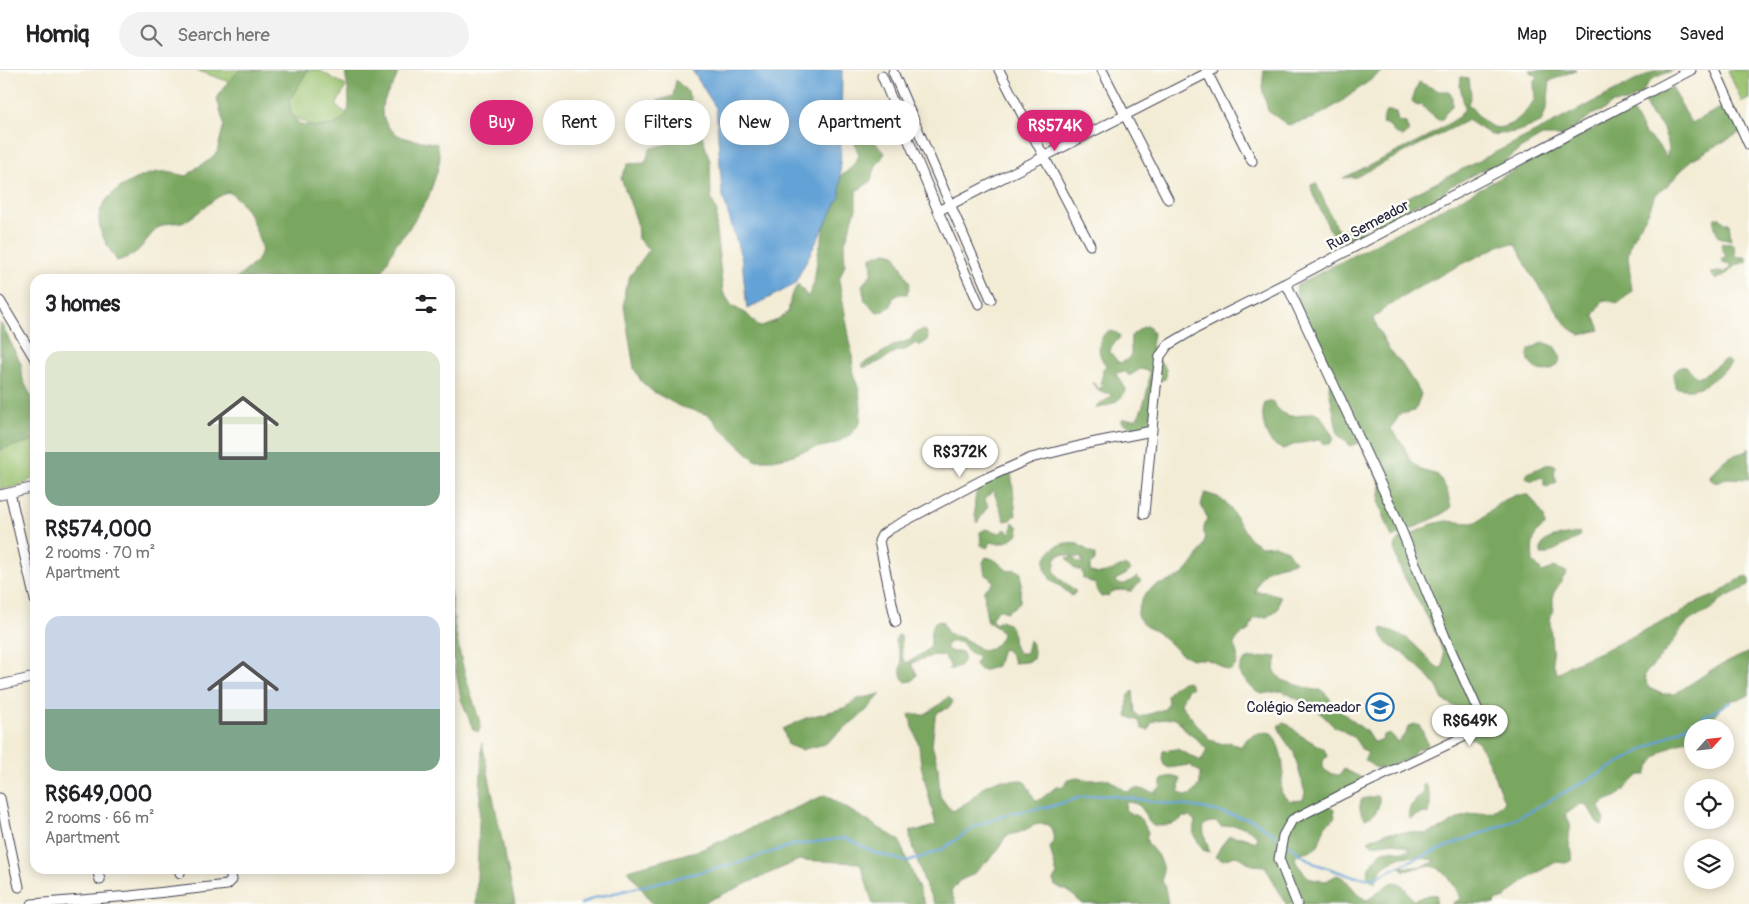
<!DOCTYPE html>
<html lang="en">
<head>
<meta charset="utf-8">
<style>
  :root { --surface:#fff; --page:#f2f2f2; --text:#202124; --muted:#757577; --line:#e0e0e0; --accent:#db2777 }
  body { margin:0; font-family:Pangolin,sans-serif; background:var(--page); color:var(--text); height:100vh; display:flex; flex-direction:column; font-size:19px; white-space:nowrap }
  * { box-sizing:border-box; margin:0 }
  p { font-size:16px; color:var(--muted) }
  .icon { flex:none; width:28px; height:28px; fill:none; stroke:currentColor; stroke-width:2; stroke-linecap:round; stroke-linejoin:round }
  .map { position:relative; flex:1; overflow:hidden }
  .panel { position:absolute; left:30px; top:204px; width:425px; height:600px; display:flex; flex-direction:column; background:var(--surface); border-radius:15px; box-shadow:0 2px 12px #0003 }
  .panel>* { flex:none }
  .hud { position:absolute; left:470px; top:30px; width:475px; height:45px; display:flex; gap:10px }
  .needle { width:32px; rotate:63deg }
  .tools { position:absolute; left:1684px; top:649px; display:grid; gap:10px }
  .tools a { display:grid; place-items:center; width:50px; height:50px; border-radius:50%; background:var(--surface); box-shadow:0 2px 12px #0003; font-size:25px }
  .price { position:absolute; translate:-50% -42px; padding:0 11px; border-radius:18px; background:#fff; color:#222; font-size:16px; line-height:32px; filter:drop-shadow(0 1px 2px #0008) }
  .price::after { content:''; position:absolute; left:50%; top:30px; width:15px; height:11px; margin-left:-8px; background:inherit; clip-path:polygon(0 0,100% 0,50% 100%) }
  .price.current { background:var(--accent); color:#fff }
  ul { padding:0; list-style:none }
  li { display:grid; align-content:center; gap:10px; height:265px; padding:0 15px }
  li span { display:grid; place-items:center; height:155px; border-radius:15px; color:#555 }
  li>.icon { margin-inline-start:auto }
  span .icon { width:90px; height:90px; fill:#fffc; stroke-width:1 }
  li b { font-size:21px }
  h2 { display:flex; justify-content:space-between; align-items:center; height:60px; padding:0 15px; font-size:21px }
  .pill { padding:0 18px; border-radius:22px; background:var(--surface); box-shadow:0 2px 12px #0003; font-size:18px; line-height:45px }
  .pill.current { background:var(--accent); color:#fff }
  header { display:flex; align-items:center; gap:30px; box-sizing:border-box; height:70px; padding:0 25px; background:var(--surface); border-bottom:1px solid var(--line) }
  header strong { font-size:24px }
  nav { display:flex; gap:28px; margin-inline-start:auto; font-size:18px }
  .search { width:350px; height:45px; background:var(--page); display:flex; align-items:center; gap:12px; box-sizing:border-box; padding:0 18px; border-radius:28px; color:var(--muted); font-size:19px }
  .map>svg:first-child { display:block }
  .green { fill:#98c16d; stroke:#5d7254 }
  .forest { fill:#7aa760; stroke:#4e644e }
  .water { fill:#64a2d6; stroke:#436288 }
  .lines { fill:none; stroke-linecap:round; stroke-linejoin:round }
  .stream { stroke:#64a2d6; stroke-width:2.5 }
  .street-casing { stroke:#414052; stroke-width:11 }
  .street { stroke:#fff; stroke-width:9 }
  .labels { text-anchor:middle; stroke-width:5; stroke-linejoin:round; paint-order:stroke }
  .street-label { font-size:15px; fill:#22223b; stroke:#fdfcf7 }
  .poi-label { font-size:15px; fill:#22223b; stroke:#fdfcf7; text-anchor:end }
</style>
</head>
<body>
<header>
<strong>Homiq</strong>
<div class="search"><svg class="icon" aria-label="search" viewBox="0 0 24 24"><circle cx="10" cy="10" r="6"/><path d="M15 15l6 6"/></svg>Search here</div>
<nav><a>Map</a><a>Directions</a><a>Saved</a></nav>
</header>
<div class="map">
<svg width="1749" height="834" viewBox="0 0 1749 834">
  <rect width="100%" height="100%" fill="#fdfcf7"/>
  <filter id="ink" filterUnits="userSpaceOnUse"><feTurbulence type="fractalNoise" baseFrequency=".02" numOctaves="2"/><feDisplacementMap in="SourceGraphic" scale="10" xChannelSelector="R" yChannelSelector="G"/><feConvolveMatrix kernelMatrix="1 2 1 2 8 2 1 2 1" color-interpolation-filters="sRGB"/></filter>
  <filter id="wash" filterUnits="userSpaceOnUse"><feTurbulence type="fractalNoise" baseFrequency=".0096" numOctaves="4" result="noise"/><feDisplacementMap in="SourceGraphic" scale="20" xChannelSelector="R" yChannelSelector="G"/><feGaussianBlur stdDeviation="1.12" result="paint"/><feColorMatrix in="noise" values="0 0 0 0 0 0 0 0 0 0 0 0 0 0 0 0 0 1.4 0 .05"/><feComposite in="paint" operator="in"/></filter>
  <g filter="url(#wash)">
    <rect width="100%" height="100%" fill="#f3ecd5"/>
    <path class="green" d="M196,0H259L252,20Z
      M305,0H319L346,16L336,36L360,52L346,77L283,40Z
      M1728,0H1749V29L1742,32Z
      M35,370V409L29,410L26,414L0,420V379Z"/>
    <path class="forest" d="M240,0H308L289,31L291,44L301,55C321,58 349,59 349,32C349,21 346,10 345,0H398C397,12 389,19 385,29C381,37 381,44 385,51C396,73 416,68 437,74L440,88L437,102L428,128L406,163L396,174L383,200L381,209H236L256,192L262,180C256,158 249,136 229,122C211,128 203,141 187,150C179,155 169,150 158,158C140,174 144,183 117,191C110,180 100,166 99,152C96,126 137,104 160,102C168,101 178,105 187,106L196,98L208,91L217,82L224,54L217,29L224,16Z
      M1264,0H1384L1338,34L1314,48L1288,55L1268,41L1262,18Z
      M1529,0H1576L1550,11L1547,37L1541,53L1515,62L1491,65L1468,50L1356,107L1343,108L1422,70L1459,47L1465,38L1460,16L1461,7L1469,8L1471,25L1468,34C1475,41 1481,51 1491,56C1507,64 1529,41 1535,28L1534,13L1538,6L1531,3Z
      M1656,0H1674L1654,8L1645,17L1642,23L1627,32L1613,33L1604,40L1591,45L1587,49L1562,66H1542L1520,79L1503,94L1486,101L1490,96L1449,117L1445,122L1429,133L1416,134L1389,152L1369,155L1359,164L1336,173L1312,122L1311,115L1316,113L1336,157L1340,160H1344Z
      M676,10L688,22L710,91L711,126L717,143L716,161L723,222L732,236L747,244L759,257L775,251L788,242L791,226L798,214L808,227L814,213L818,183L837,109L850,99L859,86L854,70L859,55L885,83L876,96L870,112L856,121V139L844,176L845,194L839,210L852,283L853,303L859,320L861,337L860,353L849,366L834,374L803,381L788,387L771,390H755L720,358L709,345L679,336L652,321L641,311L634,298L624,236L625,220L630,206L649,180L638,169L637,152L621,108L628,94L645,93L650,79L666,74L680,63L678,48L661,46L657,31L673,26Z
      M1419,12L1439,21H1447L1450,23L1452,27V36L1446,42L1442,50H1438C1432,45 1426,41 1421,34L1418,36L1414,34L1412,30Z
      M1672,17L1691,53L1725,36L1735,40L1743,61L1691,90L1668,115L1655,125L1649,141L1632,169L1628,186L1632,221L1619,233L1603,230L1594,245L1600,260L1580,265L1567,256L1530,203L1516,174L1501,175C1467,192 1432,208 1401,228C1389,236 1383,238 1373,249L1389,280L1401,293L1421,324L1415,341L1400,344L1391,359L1402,373L1410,389L1421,400L1438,405L1447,420L1451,438L1437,447L1392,468L1379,433L1381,416L1369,384L1366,369L1351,376L1338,365L1329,319L1330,303L1296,228L1297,215L1631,39L1645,64L1658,75L1667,88L1668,74L1663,58L1651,46L1644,31Z
      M1388,41L1396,42L1398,52L1406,53L1409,62L1403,67C1396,64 1393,63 1389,55L1382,53L1385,44Z
      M1719,147L1725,153H1729L1731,170L1719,167C1716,160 1713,156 1715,148Z
      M1722,173L1726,174L1731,173L1734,175L1735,184L1737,187H1745L1747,191L1735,196L1723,207L1715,209L1711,203L1719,202L1723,203L1730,198V194L1722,192V188L1726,187L1721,176Z
      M887,182L895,184L910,214L907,224H900L893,228L891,236L884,241L877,242L865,231L862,215L872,203L871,187Z
      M0,253L3,257L21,294L23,310L35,334V370L0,379Z
      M1147,256L1150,257L1153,264L1151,276C1154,280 1155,283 1157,287C1162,296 1170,298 1165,309L1159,311L1149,358C1140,359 1129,357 1122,352V349H1136C1143,342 1151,311 1149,301L1140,299L1131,305H1128L1126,302H1119L1116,305C1119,309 1124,313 1125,319C1126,329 1105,338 1096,338C1100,332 1107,331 1111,326V323C1103,324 1095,319 1093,312L1097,318L1100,319L1103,315L1100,314L1103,303L1102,301L1106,295C1097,286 1096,267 1109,261L1117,263L1120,266C1118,273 1111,272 1110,282L1119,293C1137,288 1129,280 1131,266L1141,258Z
      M922,260L926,261L928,267L927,271L919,276L916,273L905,280L897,281L879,292L863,298L862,294L866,292L895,275L910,270L915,263Z
      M1543,272L1554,276L1561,287C1555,310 1523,302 1529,280Z
      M1726,290L1731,293L1729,296C1712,310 1701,323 1677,318L1674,312L1673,305C1681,291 1689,297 1696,307C1709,305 1714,294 1726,290Z
      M1272,331C1285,351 1295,347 1314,342L1320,345L1334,368L1330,374H1324L1319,370L1296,374L1283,379C1279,377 1275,376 1272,373C1264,364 1260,344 1265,333Z
      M1749,378V409L1728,408L1717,412L1711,410L1710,406C1715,398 1725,388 1734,385C1740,383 1745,383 1749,378Z
      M1549,394H1553L1556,396L1554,403L1557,412L1547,417L1544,415V409L1542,407L1532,411L1526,407L1527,403Z
      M1011,401L1016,445L1011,450L1005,451L993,420L985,430L988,436L977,453C973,442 974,426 979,415Z
      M1205,423L1218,427L1228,435L1250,469L1261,476L1275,475L1287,480L1295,492C1270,498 1263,496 1255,522H1267L1280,526L1278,539L1267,547L1254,548L1249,560L1238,567L1234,574C1238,584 1241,596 1228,601L1217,594L1206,589H1192L1180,583L1157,562L1145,556L1137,546C1145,502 1171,522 1190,497C1195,491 1201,481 1204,474C1206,469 1203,463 1204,458C1205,454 1206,451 1207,447L1201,435Z
      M1516,425H1529L1544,446L1545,456C1531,463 1532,478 1533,492L1543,502L1554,497L1567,502L1553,524V538L1550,551L1553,592L1557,604L1568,596L1607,579L1665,550L1677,546L1689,536L1718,524L1740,508L1747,506L1749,507V516C1739,521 1730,524 1721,530C1717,533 1714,538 1709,541C1701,545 1693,547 1686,554C1679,561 1676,569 1670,576C1661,586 1653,596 1644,605L1649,618L1662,624H1675L1713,599L1749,582V625L1743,628L1727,631L1705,657L1692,658V667C1670,678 1655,680 1646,705H1639L1618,726L1605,731L1600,737L1604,750L1602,756L1597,752L1587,735L1580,734L1565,745C1574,756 1569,757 1569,769C1568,776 1574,781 1572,790L1566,793L1554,792L1520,814L1505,828L1495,831L1494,834H1452L1461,828C1452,813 1445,794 1424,796C1417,797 1411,800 1404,801L1399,796C1409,799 1429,797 1436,790C1419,789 1404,781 1389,793C1386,796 1382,798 1380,802C1378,806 1378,809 1375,813L1370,810L1367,804C1369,796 1378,780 1388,780C1397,780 1403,784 1411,779L1393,772L1373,775L1368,771L1385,763L1412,762L1425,764L1442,758L1459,748L1472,744L1492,742L1503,734L1504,731L1492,700L1479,673L1460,662L1459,655L1457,652L1465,646V642L1443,630L1437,617L1427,605L1407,586L1386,573L1381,562L1382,558L1394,562L1408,569L1418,578L1436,597L1439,598L1443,597C1451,563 1383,496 1397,471L1432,454L1446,451L1472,453L1479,451L1498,433Z
      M1013,452L1018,456L1019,463C1011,470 1002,476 991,472L987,478L981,475L980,462L986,459L1000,463L1005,459L1010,463Z
      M1579,462L1580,466L1578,468L1547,484H1541C1539,462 1566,468 1579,462Z
      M1066,473L1078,474L1095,485V491L1090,495V501C1105,509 1112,497 1126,496L1131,500L1127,504L1115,510L1119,514H1125L1137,507L1141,511L1132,521C1122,521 1115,517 1108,526L1101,527L1097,521L1095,514L1083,508L1082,501L1075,499L1067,488L1073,487L1077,492L1083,494L1081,488L1062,484L1056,487L1054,500C1060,513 1069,513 1076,522L1072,526C1068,523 1064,519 1060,516C1058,514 1055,514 1053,512C1050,510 1050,507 1048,505C1039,490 1050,476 1066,473Z
      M986,487C997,489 1000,495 1008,501L1015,499L1021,503C1022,508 1021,510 1021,515C1018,535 1026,530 1006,542L999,539L994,544L991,550L996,554L1001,550C1021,558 1007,570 1019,583H1026L1029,570C1034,576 1035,581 1033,589L1027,592L1014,593C1012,585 1010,581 1002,579L997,596C988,599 979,605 975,593L979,588C977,586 974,585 972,584C961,577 969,571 950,572L946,576C949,583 955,582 962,582L964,585C964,594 957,600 948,599L951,597L944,586L934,585L912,593V596L916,602L917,605L912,611L906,612C897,605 903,597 901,588C900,582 896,576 895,571L898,565L901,566L902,586L906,593C911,591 928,581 930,576C933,569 927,563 935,552L942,551C950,572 953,562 966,570C973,573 977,578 984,581C993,577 999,574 1002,564L999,559L988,552C985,543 985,531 984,520L994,513L990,507L985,505L983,492Z
      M450,521C453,538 454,556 458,574C463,602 473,629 481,656L478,662L473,659L461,629L450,570Z
      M1270,586L1277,587L1274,600L1282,610L1314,620H1321L1326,624L1340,641L1366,661L1373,672L1382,671L1383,665L1390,663L1398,672L1406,663L1408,657L1414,654L1420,656L1428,674L1424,679H1417L1409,689L1396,693L1387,698H1376L1364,690L1368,683L1362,680L1355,669L1350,665L1332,655L1313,635L1301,631L1282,621L1262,624L1255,621L1242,607L1239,601C1244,582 1255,591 1270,586Z
      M1188,611L1192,617L1187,620L1181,633L1182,636L1210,670L1223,674L1229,672L1241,677C1245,666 1261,660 1272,663C1278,674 1283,686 1283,699C1284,714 1274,720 1290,731L1303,730L1305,723L1294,683L1283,667L1278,656L1283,653L1289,655L1300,665L1324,679L1327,686L1323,691V698C1328,703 1333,705 1340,705L1344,699L1362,708L1365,713C1356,717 1330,726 1325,731L1334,740L1335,747L1325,756L1318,776L1313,780L1300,783L1295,788L1297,794L1306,805L1312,809L1326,811L1337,805C1349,808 1354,825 1367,830C1387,819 1395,796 1412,830C1421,829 1429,823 1437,825L1436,834H1286L1265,796L1252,795L1241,788L1235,786L1222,790L1215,787L1221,776L1229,766L1242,767L1256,772L1257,766C1246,755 1235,754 1221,757L1216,752H1210L1204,755C1202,765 1208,772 1209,782L1203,780L1193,764L1195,751L1190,747H1183C1175,756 1165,755 1153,756C1141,746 1148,733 1126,732L1125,739C1129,743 1130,743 1135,745C1142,748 1145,756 1148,762L1146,769L1149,775L1158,786L1163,799L1162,810L1165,817L1168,834H1083L1068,821L1055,816L1053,810L1057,805L1050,778C1055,770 1054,763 1049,755C1034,751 1030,759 1018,763C1014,764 1010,764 1006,766L996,783L972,805L959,811L951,822L956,834H935L926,817L910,767L911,760L918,761L936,755L921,695L919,676L909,645C914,643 915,645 921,645C927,645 943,632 948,627L953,631L950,637L938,642L935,648L932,675L938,696L940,726L948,737L953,741L969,731L984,716L1002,709L1008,711L1020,710L1026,713L1035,730L1041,729L1056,717L1063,716L1068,710L1077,708L1090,710L1108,709L1127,722L1136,718L1157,723L1155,721L1161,718V711C1166,705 1173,706 1180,709L1179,722L1186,726L1192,724L1200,714V702L1189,695L1169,698L1164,695L1162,688L1163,681L1177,679L1201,691L1207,680L1198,670L1188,663L1176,648L1157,650L1151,653L1149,660L1142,659L1139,651L1127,646L1128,626L1133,621L1135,642L1140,647L1165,639L1168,633L1167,626C1172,617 1177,612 1188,611Z
      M881,624L867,640L825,674L801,680L788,675L783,659L806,648L844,638L858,629Z
      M482,673L515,834H476Z
      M1425,713C1430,722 1432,734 1429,743L1419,744L1410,749L1408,747L1410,737L1423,722V716Z
      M825,725L899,770L925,834H873L860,793L799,790L701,834H653L628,800L703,779Z
      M1376,726L1379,727C1380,739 1376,745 1365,749C1360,742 1358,736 1362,729Z"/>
    <path class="water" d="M692,0H842L840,126L794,215L747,239L742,190L722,123L716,38Z"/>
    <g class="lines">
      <path class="stream" d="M1287,774L1313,793L1351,806L1373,809L1412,790L1508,753L1731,632
        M581,834L594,828L741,792L793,775L846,768L875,783L908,792L941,780L976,756L1011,743L1049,737L1081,727L1106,725L1202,738L1253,750L1276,766"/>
    </g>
  </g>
  <g filter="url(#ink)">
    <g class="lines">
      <g class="street-casing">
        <path id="street" d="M999,0L1090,175
          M1102,0L1168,129
          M1206,0L1252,91
          M1715,0L1749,75
          M893,2L991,229
          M882,6L938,141L979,234
          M938,141L1213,0
          M0,231L35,289
          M10,423L35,530
          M0,425L35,417
          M1144,444L1156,317L1160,286L1168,275L1195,259L1286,213
          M896,552L879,471L882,465L890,459L984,409L1031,388L1091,373L1152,361
          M0,615L35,607
          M0,728L19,817
          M97,799L100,810
          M179,799L180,803
          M32,834L130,826L227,815L232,810L229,799
          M1297,834L1279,789L1283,766L1292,750L1341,725L1478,660L1481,653L1480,645L1445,567L1396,447L1286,213L1691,0"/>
      </g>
      <use href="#street" class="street"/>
    </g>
  </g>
  <defs>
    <g id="school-ring" transform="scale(1.4375)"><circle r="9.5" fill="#fdfcf7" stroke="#1f6fb2" stroke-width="1.5"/><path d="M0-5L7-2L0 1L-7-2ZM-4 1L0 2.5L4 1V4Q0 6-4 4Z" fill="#1f6fb2"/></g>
  </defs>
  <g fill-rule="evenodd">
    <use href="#school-ring" x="1380" y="637"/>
  </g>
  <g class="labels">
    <g class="street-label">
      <text transform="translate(1368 155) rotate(-28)" y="5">Rua Semeador</text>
    </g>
    <g class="poi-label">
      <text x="1361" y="642">Colégio Semeador</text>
    </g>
  </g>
</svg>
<div class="tools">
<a><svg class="needle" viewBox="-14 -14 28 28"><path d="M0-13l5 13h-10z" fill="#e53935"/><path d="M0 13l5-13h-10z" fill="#757577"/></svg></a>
<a><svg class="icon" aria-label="locate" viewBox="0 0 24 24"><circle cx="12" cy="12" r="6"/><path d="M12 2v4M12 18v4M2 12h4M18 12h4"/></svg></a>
<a><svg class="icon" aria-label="layers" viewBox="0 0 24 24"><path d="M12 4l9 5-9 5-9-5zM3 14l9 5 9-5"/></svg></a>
</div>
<b class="price current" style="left:1055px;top:82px">R$574K</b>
<b class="price" style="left:960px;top:408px">R$372K</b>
<b class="price" style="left:1470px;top:677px">R$649K</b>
<div class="hud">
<a class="pill current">Buy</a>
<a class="pill">Rent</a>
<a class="pill">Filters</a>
<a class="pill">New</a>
<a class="pill">Apartment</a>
</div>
<section class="panel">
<h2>3 homes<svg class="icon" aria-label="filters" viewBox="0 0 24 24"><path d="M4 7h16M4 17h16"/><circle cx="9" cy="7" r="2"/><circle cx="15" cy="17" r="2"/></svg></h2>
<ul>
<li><span style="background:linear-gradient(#dfe7d0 65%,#7fa58c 0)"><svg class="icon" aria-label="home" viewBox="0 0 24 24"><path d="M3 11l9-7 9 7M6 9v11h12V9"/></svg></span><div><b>R$574,000</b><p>2 rooms · 70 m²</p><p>Apartment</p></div></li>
<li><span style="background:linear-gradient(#c9d6e8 60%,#7fa58c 0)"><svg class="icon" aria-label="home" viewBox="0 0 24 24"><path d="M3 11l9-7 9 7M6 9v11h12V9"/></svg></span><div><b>R$649,000</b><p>2 rooms · 66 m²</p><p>Apartment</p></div></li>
</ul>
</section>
</div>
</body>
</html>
